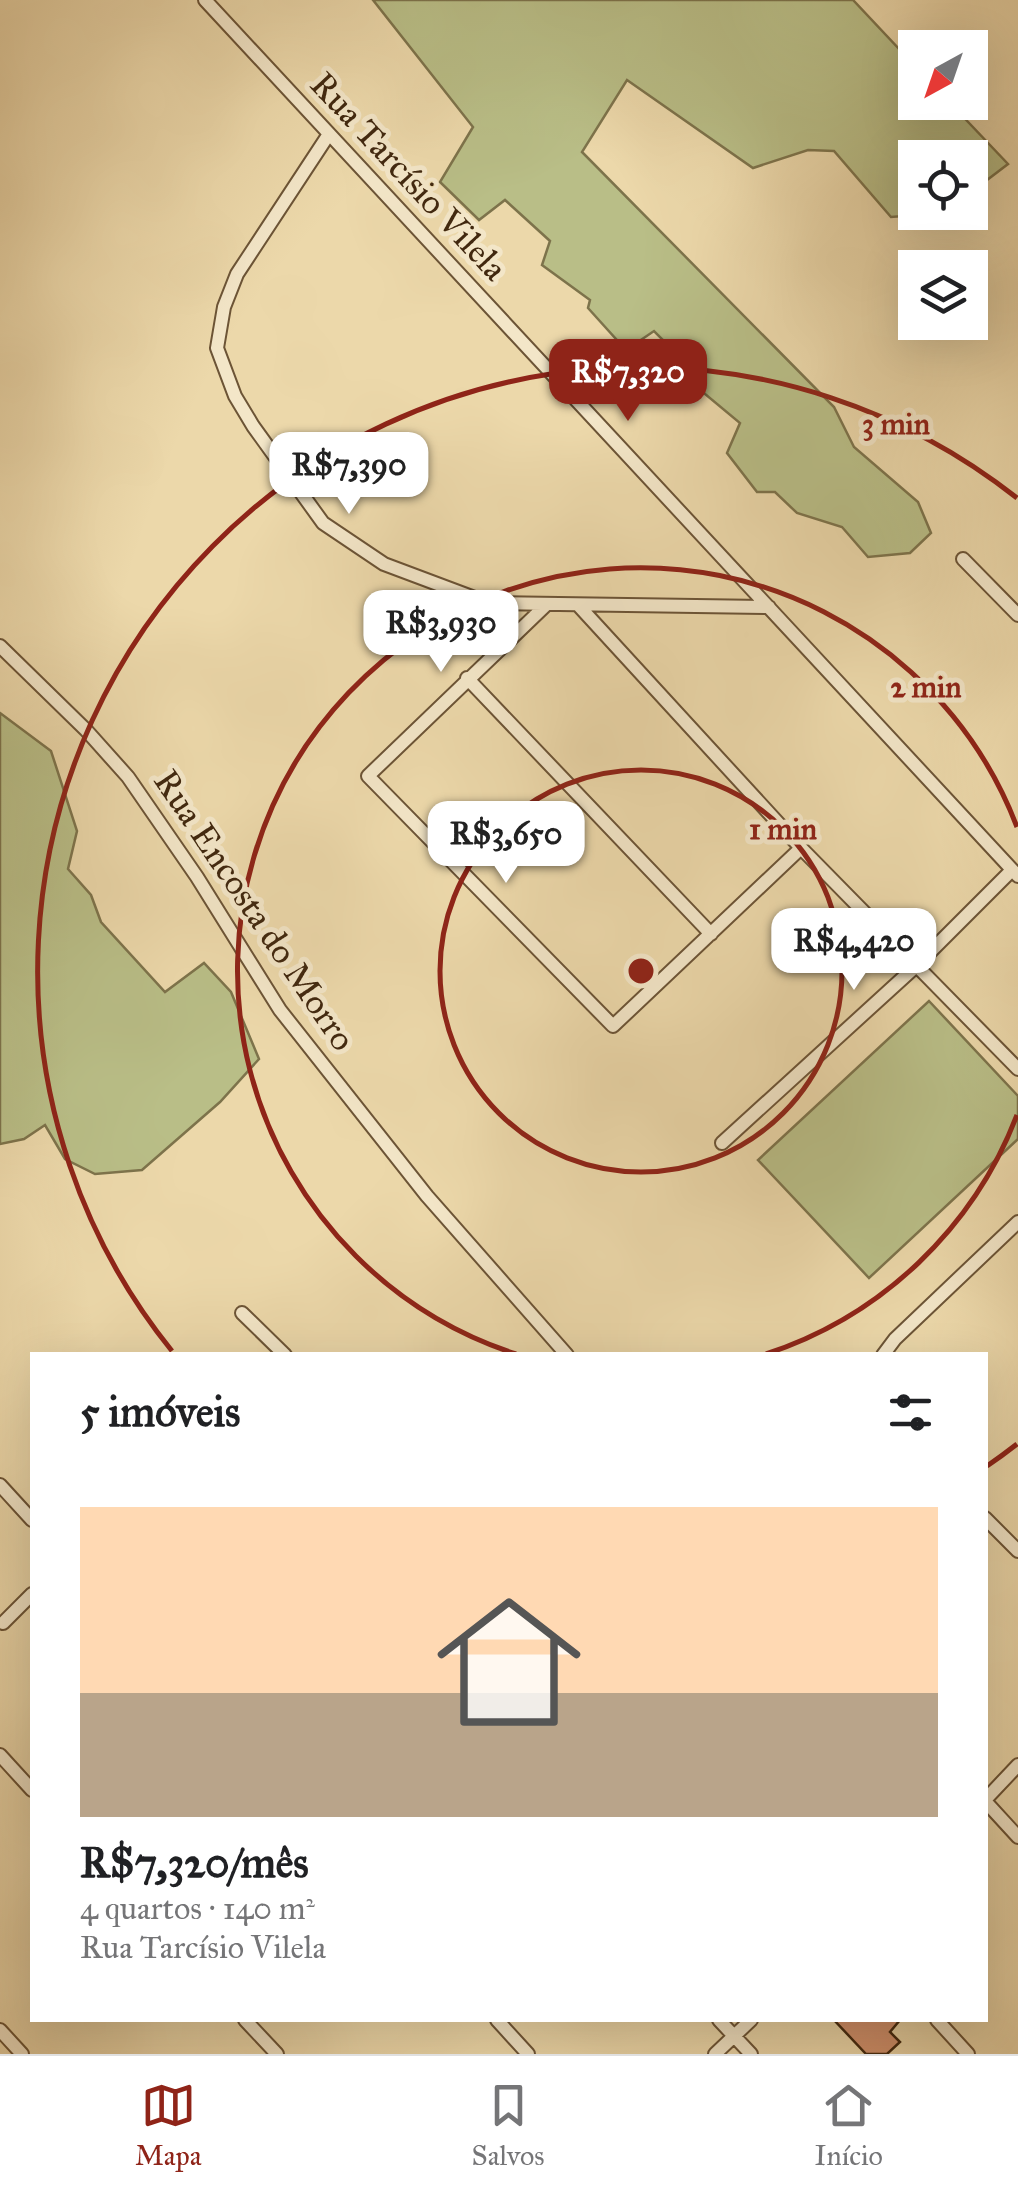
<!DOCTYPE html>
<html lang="pt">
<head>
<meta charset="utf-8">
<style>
  :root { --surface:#fff; --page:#f6f6f6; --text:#202124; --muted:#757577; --line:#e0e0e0; --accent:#8f2418 }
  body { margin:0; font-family:"IM FELL Great Primer",serif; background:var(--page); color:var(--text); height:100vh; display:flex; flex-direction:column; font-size:38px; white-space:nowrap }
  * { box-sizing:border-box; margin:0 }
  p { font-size:32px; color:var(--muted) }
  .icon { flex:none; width:55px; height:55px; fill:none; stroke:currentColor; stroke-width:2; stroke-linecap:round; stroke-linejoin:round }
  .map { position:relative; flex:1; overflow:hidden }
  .drawer { position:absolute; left:30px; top:1352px; width:958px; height:670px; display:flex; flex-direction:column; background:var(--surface); border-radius:0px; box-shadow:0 10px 40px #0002 }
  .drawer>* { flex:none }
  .needle { width:65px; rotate:220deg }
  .tools { position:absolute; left:898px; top:30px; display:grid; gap:20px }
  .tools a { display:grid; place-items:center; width:90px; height:90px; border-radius:0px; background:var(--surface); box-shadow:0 10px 40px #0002; font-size:50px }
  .price { position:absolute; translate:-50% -85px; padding:0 22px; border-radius:20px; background:#fff; color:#222; font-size:32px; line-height:65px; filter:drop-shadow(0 2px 5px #0008) }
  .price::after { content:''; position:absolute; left:50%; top:60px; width:30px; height:22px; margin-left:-15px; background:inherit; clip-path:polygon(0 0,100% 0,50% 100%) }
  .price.current { background:var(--accent); color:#fff }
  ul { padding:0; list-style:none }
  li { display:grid; align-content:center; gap:20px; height:530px; padding:0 50px }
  li span { display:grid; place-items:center; height:310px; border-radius:0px; color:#555 }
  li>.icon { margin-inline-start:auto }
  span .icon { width:180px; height:180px; fill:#fffc; stroke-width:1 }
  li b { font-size:42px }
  h2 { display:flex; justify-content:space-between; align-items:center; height:120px; padding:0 50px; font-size:42px }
  .dock { display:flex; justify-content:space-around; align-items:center; height:140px; border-top:2px solid var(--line); background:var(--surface); font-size:28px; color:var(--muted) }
  .dock a { display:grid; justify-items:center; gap:5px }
  .dock .current { color:var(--accent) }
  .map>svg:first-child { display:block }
  .green { fill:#b9be87; stroke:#7d734b; stroke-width:2.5 }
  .building { fill:#d2926f; stroke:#41280f; stroke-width:2.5 }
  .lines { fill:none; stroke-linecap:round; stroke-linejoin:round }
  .minor-casing { stroke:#6c5436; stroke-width:16 }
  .minor { stroke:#f3e6c8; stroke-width:12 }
  .ring { fill:none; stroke:#8f2418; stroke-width:5 }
  .labels { text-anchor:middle; stroke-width:10; stroke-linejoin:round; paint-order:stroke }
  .street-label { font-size:35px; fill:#41280f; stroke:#f3e6c8 }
  .centre { fill:#8f2418; stroke:#f3e6c8; stroke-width:5 }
  .ring-label { font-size:30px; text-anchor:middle; font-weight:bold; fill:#8f2418; stroke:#f3e6c8; stroke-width:10; stroke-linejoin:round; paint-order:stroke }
</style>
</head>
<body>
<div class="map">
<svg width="1018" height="2054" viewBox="0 0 1018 2054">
  <rect width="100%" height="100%" fill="#ecd8aa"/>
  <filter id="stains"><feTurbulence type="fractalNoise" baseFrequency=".002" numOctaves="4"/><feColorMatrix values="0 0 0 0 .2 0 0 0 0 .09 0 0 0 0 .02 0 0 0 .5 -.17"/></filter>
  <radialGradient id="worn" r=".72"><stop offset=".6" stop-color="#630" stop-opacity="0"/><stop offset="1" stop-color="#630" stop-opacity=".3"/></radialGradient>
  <path class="green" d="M373,0H853L915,66V102L950,103L1008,164L970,193V158H915V212L943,213L891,217L834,151L808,150L753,168L627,80L582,152L834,407L854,447L918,502L931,533L910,553L868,557L842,527L797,513L775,492H757L727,453L740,423L699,389L688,365L654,331L626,350L588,308L590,300L542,265L550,241L505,200L479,220L440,182L473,127Z
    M0,713L51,751L77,831L68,869L91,895L101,922L165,992L204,963L231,992L259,1059L220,1102L142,1170L95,1174L65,1159L45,1125L24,1139L0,1144Z
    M929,1001L1018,1096V1139L869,1278L758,1160Z"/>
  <path class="building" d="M834,2020H900L890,2032L900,2042L887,2054H866Z"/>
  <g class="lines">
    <g class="minor-casing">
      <path id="minor" d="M205,0L1018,876
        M329,134L237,274L224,307L217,348L235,396L253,426L323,523L384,564L488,603L769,607
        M963,559L1018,615
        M545,606L368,776L613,1026L801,848
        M579,606L801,848L1018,1069
        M0,646L86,730L128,777L197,877L280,1010L427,1196L567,1355
        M467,678L711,934
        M722,1143L915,967L1012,870
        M242,1313L285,1355
        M883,1355L895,1339L1018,1222
        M0,1485L32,1520
        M985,1518L1018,1551
        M3,1623L32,1594
        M0,1755L32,1790
        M985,1800L1018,1765
        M985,1801L1018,1837
        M245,2020L277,2054
        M497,2020L528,2054
        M719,2020L751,2054
        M937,2020L968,2054
        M0,2030L22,2054
        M715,2054L751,2020"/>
    </g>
    <use href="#minor" class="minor"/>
  </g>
  <g class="ring">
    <circle cx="641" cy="971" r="201"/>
    <path d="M1017 1115A403 403 0 0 1 766 1354M516 1354A403 403 0 1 1 1017 827"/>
    <path d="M1017 1444A604 604 0 0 1 987 1466M172 1351A604 604 0 0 1 1017 498"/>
  </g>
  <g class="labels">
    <g class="street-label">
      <text transform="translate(409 176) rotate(47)" y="12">Rua Tarcísio Vilela</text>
      <text transform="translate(255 910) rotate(56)" y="12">Rua Encosta do Morro</text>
    </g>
  </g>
  <circle cx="641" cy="971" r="15" class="centre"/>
  <g class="ring-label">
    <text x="896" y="434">3 min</text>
    <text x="926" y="697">2 min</text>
    <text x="783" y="839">1 min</text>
  </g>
  <rect width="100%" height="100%" filter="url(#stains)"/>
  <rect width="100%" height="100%" fill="url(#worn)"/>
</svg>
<div class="tools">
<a><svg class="needle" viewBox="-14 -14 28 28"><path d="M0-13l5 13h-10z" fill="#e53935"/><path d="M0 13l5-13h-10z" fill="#757577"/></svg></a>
<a><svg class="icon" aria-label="locate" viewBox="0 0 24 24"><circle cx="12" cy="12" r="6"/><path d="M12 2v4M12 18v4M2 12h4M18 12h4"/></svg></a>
<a><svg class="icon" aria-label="layers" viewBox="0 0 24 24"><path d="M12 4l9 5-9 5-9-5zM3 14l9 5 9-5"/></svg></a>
</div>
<b class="price current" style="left:628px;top:424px">R$7,320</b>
<b class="price" style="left:349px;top:517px">R$7,390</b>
<b class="price" style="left:441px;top:675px">R$3,930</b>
<b class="price" style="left:506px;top:886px">R$3,650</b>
<b class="price" style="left:854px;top:993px">R$4,420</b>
<section class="drawer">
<h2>5 imóveis<svg class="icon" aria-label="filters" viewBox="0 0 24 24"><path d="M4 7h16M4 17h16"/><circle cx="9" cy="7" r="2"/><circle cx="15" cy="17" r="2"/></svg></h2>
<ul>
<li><span style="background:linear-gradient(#ffd9b3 60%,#b9a48a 0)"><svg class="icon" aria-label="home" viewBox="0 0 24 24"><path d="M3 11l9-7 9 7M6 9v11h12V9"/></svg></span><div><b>R$7,320/mês</b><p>4 quartos · 140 m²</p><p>Rua Tarcísio Vilela</p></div></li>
</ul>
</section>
</div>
<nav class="dock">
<a class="current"><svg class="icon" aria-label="map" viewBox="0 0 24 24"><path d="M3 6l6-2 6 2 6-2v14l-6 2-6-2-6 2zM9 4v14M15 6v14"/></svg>Mapa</a>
<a><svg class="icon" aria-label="saved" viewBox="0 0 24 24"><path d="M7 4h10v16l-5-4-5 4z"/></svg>Salvos</a>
<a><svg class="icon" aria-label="home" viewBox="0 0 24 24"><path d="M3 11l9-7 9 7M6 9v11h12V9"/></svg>Início</a>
</nav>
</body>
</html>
